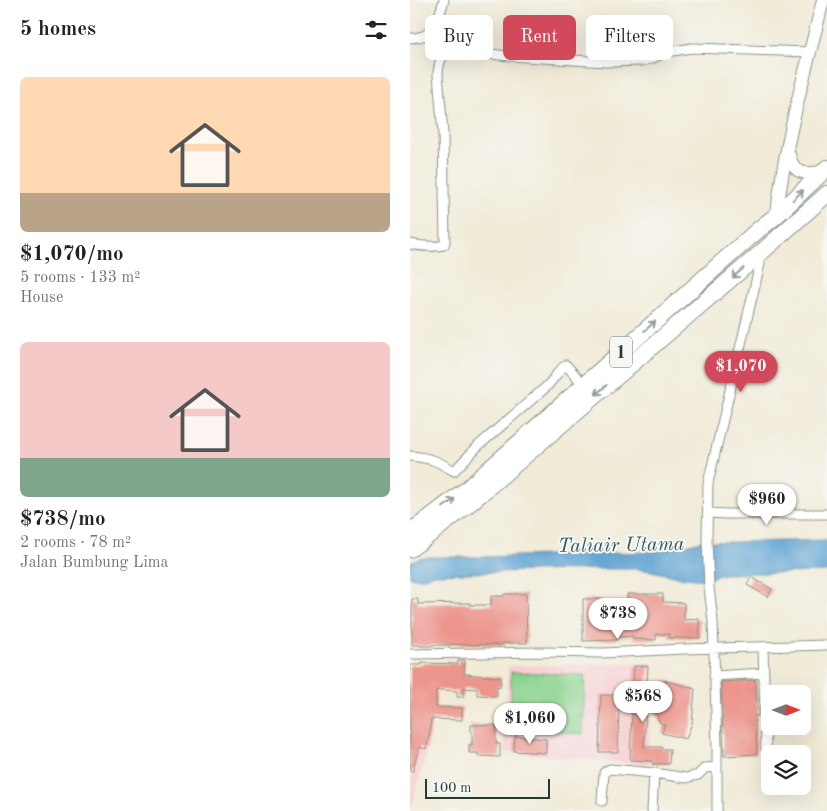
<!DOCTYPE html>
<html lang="en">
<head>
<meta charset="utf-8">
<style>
  :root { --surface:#fff; --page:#f6f6f6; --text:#202124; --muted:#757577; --accent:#d1495b }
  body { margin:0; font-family:"Old Standard TT",serif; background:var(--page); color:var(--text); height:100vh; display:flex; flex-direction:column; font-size:19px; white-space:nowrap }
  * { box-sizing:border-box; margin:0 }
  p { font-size:16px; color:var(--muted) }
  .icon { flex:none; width:28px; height:28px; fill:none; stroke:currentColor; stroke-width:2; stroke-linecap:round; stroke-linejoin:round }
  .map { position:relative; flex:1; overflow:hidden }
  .panel { display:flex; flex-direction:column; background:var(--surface); width:410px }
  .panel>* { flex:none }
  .top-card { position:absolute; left:15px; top:15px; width:326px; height:45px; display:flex; gap:10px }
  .needle { width:32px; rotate:90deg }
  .controls { position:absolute; left:351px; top:685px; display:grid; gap:10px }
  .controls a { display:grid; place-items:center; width:50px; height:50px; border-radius:8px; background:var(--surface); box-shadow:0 5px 20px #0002; font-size:25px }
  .scale { position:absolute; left:15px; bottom:12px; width:125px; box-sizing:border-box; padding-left:5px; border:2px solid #1f3d34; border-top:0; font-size:14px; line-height:18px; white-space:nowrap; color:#1f3d34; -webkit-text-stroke:4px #f6f6f2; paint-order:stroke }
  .price { position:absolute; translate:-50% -42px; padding:0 11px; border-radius:18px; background:#fff; color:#222; font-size:16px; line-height:32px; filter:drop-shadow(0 1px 2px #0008) }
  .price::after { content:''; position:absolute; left:50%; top:30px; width:15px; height:11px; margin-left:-8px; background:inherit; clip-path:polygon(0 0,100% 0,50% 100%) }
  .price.active { background:var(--accent); color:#fff }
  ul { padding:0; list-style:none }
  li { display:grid; align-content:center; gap:10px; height:265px; padding:0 20px }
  li span { display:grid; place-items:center; height:155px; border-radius:8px; color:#555 }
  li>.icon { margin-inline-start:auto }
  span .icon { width:90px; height:90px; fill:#fffc; stroke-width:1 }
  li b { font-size:21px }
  h2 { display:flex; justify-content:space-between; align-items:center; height:60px; padding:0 20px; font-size:21px }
  .tag { padding:0 18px; border-radius:8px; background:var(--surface); box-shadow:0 5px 20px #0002; font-size:18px; line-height:45px }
  .tag.active { background:var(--accent); color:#fff }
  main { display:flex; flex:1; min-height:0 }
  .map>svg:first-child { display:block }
  .built { fill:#f7cfd2; fill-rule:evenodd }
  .green { fill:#8ad38e; stroke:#548861 }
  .water { fill:#5ba1d1; stroke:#3d6f82 }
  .building { fill:#ec958c }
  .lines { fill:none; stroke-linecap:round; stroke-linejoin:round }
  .street-casing { stroke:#889486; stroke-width:11 }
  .secondary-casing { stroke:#889486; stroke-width:14 }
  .highway-casing { stroke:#889486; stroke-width:18 }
  .street { stroke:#fff; stroke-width:9 }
  .secondary { stroke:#fff; stroke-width:12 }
  .highway { stroke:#fff; stroke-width:16 }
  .oneway { stroke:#8f9e9a }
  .labels { text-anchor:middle; stroke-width:4; stroke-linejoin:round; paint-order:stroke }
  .shield { fill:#f6f6f2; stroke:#60746d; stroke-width:1 }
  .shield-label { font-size:18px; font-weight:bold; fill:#1f3d34 }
  .water-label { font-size:20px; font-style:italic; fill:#315b63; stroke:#f6f6f2 }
</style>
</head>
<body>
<main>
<section class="panel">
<h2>5 homes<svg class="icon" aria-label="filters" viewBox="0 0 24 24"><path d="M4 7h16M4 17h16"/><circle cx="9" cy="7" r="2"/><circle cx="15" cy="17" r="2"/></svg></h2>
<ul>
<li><span style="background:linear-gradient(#ffd9b3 75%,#b9a48a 0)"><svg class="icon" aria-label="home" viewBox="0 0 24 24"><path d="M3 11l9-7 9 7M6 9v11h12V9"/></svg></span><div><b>$1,070/mo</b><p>5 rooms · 133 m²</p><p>House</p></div></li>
<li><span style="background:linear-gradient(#f6c9c9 75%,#7fa58c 0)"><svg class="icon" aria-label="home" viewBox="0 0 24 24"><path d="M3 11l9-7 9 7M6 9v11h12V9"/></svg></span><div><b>$738/mo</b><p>2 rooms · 78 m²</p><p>Jalan Bumbung Lima</p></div></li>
</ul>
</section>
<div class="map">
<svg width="417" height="811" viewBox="0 0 417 811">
  <rect width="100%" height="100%" fill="#f6f6f2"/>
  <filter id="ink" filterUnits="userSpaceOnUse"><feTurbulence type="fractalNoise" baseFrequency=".02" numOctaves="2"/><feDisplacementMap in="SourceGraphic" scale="10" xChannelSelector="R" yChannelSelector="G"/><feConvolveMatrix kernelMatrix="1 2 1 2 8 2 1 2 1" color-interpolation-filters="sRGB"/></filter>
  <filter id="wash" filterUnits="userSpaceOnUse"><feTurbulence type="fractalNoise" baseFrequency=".0096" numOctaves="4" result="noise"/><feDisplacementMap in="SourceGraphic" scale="20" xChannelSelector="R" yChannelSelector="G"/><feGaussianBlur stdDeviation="1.12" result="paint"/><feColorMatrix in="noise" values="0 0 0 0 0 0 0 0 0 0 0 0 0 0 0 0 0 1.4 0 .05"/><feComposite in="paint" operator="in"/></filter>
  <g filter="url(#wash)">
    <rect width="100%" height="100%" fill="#f1ebd8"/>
    <path class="built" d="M242,663L238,765L94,752L98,666ZM224,666L238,667L233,761L220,760ZM191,695L209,696L207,752H189ZM105,736L136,739L135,753L104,750Z
      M26,697L17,753L0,811V782L9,747Z"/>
    <path class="green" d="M101,672L175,675L173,734L101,728Z"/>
    <path class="water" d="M417,540V572L314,574L293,580L268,577L241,571L226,569H191L26,574C14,576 13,581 0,577V562L9,558L18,557H73L236,552L250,551L291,541L325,542Z"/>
    <g id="blocks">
      <path class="building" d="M341,577L362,589L358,597L337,585Z
        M94,594H116L117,643H93V645L41,644V645H22V646H10V645H2V599H8V604L60,603V605H81V596H94Z
        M217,594H253V602L274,603V620L289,619L290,638H259V634H246V640L223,639V636L207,637V640L173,641V599H193V604H208V603H217Z
        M48,660H55L54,674L91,677L90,687L87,686V696L67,695V689L54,688L53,697H47V691L26,690V707L52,708V720L21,719L20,731L16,749L9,747L3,771H0V665H12V663L48,664Z
        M224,666H238L234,747H252V749H260L259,764H242V761L220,760Z
        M254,680L285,689L282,723L276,739L252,733L255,725L250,723L246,712Z
        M346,680L348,716H345L347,754L314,756L311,682Z
        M191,695H209L208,752H189Z
        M61,725H86V743L90,744V757L68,756V753H59V745H62V732H61Z
        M105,736L136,739V753L104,751Z"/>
    </g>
  </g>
  <g filter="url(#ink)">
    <use href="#blocks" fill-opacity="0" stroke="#889486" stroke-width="1"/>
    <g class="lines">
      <g class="street-casing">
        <path id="street" d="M29,16C46,23 60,37 70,53
          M0,38C4,38 9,37 13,36C24,32 31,11 34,0
          M0,244C11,246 23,248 34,245L35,242L33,133L28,74C29,57 33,52 50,51L99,56L196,62L232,61L241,59L257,52L282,48L400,52
          M0,456C20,458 26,460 44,471L68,446L135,388C143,381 147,371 156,365L174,385
          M298,513L317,514H417
          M353,647L356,749
          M0,654L132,652L193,653L274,649L417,645
          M304,676L354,673
          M192,801L194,773L196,771L200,769L244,773L276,778L288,775L295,768L307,767
          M242,811L244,773
          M307,811V746L303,621L299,587L297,540L298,483L350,264L345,258"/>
      </g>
      <g class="secondary-casing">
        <path id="secondary" d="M378,151C383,174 392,175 413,172
          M367,215C374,142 396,71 413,0"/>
      </g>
      <g class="highway-casing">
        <path id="highway" d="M0,531L10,525L57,489L348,230L367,215L417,168
          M0,549L27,529L60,503L345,258L417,194"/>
      </g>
      <use href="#street" class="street"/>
      <use href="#secondary" class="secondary"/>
      <use href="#highway" class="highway"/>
    </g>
    <defs><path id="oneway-shaft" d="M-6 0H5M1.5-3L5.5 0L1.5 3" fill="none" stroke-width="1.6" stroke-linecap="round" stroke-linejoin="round" transform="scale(1.25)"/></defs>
    <g class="oneway">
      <use href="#oneway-shaft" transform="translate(388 195) rotate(-43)"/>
      <use href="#oneway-shaft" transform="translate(328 273) rotate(139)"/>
      <use href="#oneway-shaft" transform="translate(240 326) rotate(-42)"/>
      <use href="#oneway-shaft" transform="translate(191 390) rotate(139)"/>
      <use href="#oneway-shaft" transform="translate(39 503) rotate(-37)"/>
    </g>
  </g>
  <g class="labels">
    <rect class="shield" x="200" y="336.5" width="22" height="31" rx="4"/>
    <g class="shield-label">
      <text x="211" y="358">1</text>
    </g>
    <g class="water-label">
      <text transform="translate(211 544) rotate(-1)" y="7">Taliair Utama</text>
    </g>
  </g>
</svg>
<div class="controls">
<a><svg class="needle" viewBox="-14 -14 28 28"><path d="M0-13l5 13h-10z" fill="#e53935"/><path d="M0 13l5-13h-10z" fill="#757577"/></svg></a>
<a><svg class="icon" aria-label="layers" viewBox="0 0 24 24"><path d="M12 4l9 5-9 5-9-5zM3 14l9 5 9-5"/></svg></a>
</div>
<div class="scale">100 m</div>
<b class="price active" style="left:331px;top:393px">$1,070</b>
<b class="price" style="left:357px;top:526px">$960</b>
<b class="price" style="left:208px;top:640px">$738</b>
<b class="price" style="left:233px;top:723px">$568</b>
<b class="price" style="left:120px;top:745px">$1,060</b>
<div class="top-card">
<a class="tag">Buy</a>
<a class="tag active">Rent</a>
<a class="tag">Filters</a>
</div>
</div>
</main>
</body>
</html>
